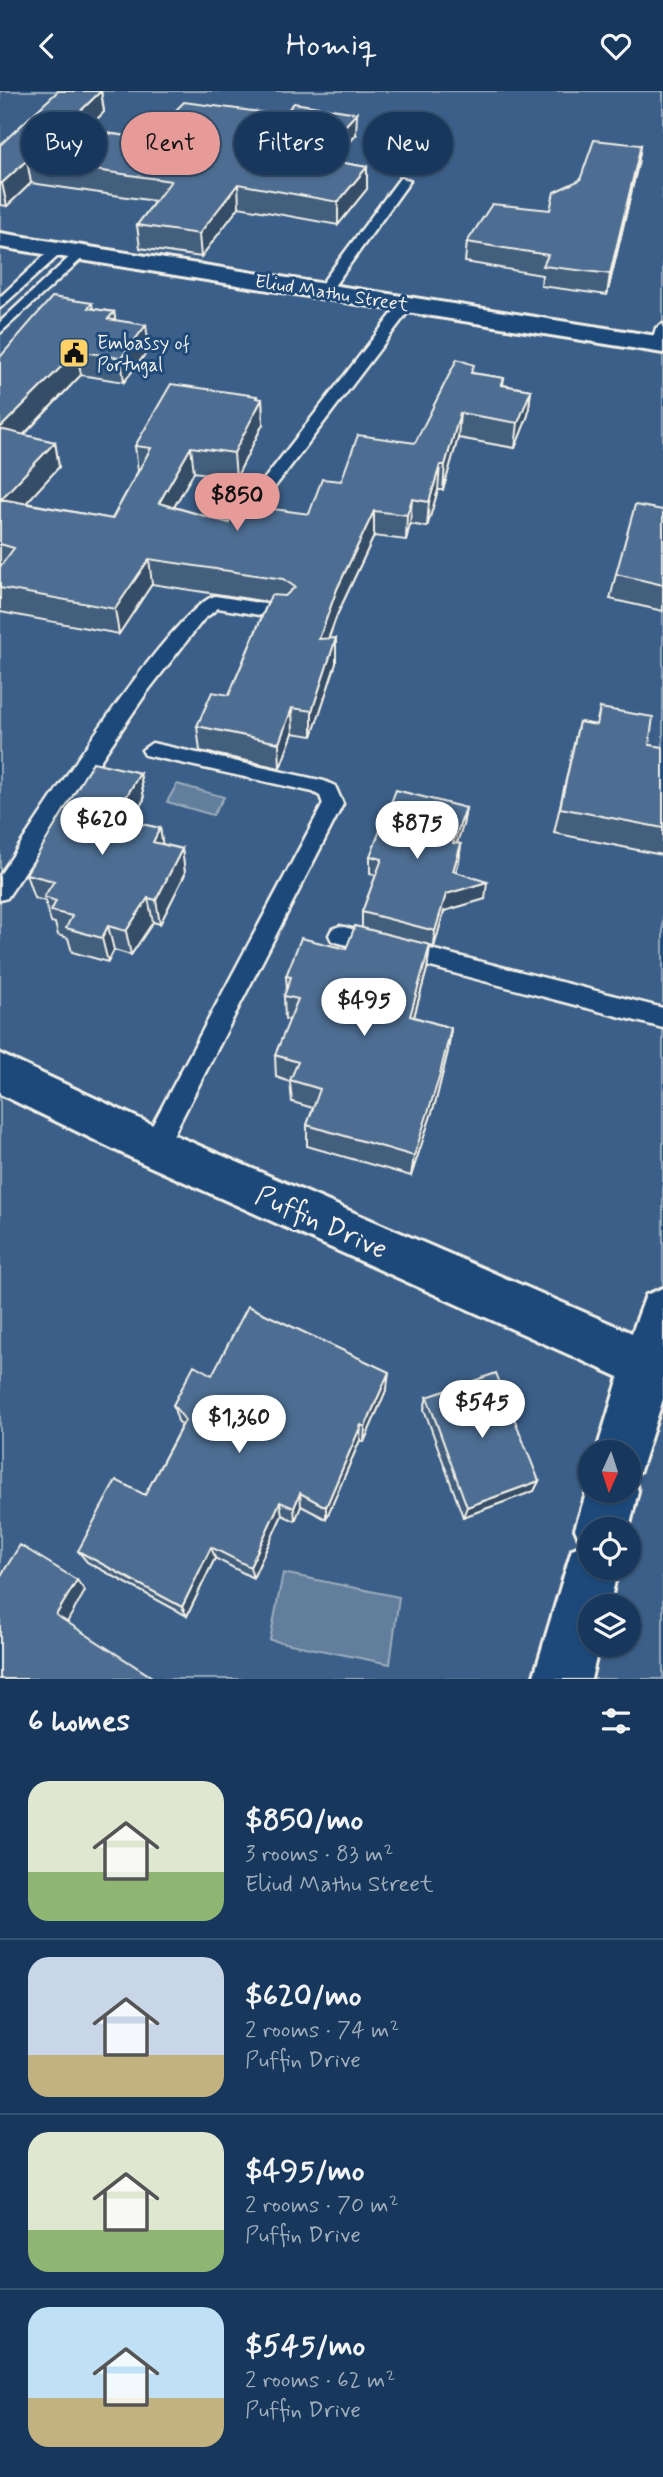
<!DOCTYPE html>
<html lang="en">
<head>
<meta charset="utf-8">
<style>
  :root { --surface:#17385c; --page:#244365; --text:#f1f3f6; --muted:#9eacbb; --line:#365272; --accent:#e69b98 }
  body { margin:0; font-family:Mynerve,sans-serif; background:var(--page); color:var(--text); height:100vh; display:flex; flex-direction:column; font-size:26px; white-space:nowrap }
  * { box-sizing:border-box; margin:0 }
  p { font-size:23px; color:var(--muted) }
  .icon { flex:none; width:38px; height:38px; fill:none; stroke:currentColor; stroke-width:2; stroke-linecap:round; stroke-linejoin:round }
  .map { position:relative; height:1588px; overflow:hidden }
  .sheet { display:flex; flex-direction:column; background:var(--surface); flex:1 }
  .sheet>* { flex:none }
  .top-card { position:absolute; left:21px; top:21px; width:621px; height:63px; display:flex; gap:14px }
  .needle { width:46px; rotate:183deg }
  .controls { position:absolute; left:578px; top:1349px; display:grid; gap:14px }
  .controls a { display:grid; place-items:center; width:63px; height:63px; border-radius:50%; background:var(--surface); box-shadow:0 2px 5px #0004,0 0 0 2px var(--line); font-size:35px }
  .price { position:absolute; translate:-50% -60px; padding:0 16px; border-radius:24px; background:#fff; color:#222; font-size:23px; line-height:46px; filter:drop-shadow(0 2px 4px #0008) }
  .price::after { content:''; position:absolute; left:50%; top:42px; width:21px; height:16px; margin-left:-10px; background:inherit; clip-path:polygon(0 0,100% 0,50% 100%) }
  .price.current { background:var(--accent); color:#111 }
  ul { padding:0; list-style:none }
  li { display:flex; align-items:center; gap:21px; height:175px; padding:0 28px }
  li+li { border-top:2px solid var(--line) }
  li span { display:grid; place-items:center; flex:none; width:196px; height:140px; border-radius:21px; color:#555 }
  li>.icon { margin-inline-start:auto }
  span .icon { width:84px; height:84px; fill:#fffc; stroke-width:1 }
  li b { font-size:30px }
  h2 { display:flex; justify-content:space-between; align-items:center; height:84px; padding:0 28px; font-size:30px }
  .pill { padding:0 24px; border-radius:32px; background:var(--surface); box-shadow:0 2px 5px #0004,0 0 0 2px var(--line); font-size:24px; line-height:63px }
  .pill.current { background:var(--accent); color:#111 }
  header { display:flex; justify-content:space-between; align-items:center; height:91px; padding:0 28px; background:var(--surface); font-size:32px; font-weight:600 }
  .map>svg:first-child { display:block }
  .green { fill:#3a5f88; stroke:#97a8b8; stroke-width:2; fill-rule:evenodd }
  .water { fill:#627e9d; stroke:#9cacbb; stroke-width:2 }
  .lines { fill:none; stroke-linecap:round; stroke-linejoin:round }
  .service-casing { stroke:#f4f1e8; stroke-width:5 }
  .minor-casing { stroke:#f4f1e8; stroke-width:6 }
  .service { fill:#1f4a7a; fill-rule:evenodd }
  .minor { fill:#1f4a7a; fill-rule:evenodd }
  .wall { fill:#425f7e; stroke:#f4f1e8; stroke-width:2 }
  .shaded-wall { fill:#364d66; stroke:#f4f1e8; stroke-width:2 }
  .building { fill:#4d6e92; stroke:#f4f1e8; stroke-width:2 }
  .labels { text-anchor:middle; stroke-width:6; stroke-linejoin:round; paint-order:stroke }
  .far-street-label { font-size:19px; fill:#f4f1e8; stroke:#1f4a7a }
  .far-poi-label { font-size:19px; fill:#f4f1e8; stroke:#1f4a7a; text-anchor:start }
  .near-street-label { font-size:28px; fill:#f4f1e8; stroke:#1f4a7a }
</style>
</head>
<body>
<header><svg class="icon" aria-label="back" viewBox="0 0 24 24"><path d="M15 5l-7 7 7 7"/></svg>Homiq<svg class="icon" aria-label="heart" viewBox="0 0 24 24"><path d="M12 20l-8-8c-3-5 5-10 8-4 3-6 11-1 8 4z"/></svg></header>
<div class="map">
<svg width="663" height="1588" viewBox="0 0 663 1588">
  <rect width="100%" height="100%" fill="#1f4a7a"/>
  <filter id="ink" filterUnits="userSpaceOnUse"><feTurbulence type="fractalNoise" baseFrequency=".0143" numOctaves="2"/><feDisplacementMap in="SourceGraphic" scale="14" xChannelSelector="R" yChannelSelector="G"/><feConvolveMatrix kernelMatrix="1 2 1 2 8 2 1 2 1" color-interpolation-filters="sRGB"/></filter>
  <g filter="url(#ink)">
    <path class="green" d="M0,0H663V1588H0ZM590,1362H628V1400H590ZM590,1438H628V1477H590ZM590,1516H628V1554H590Z"/>
    <path class="water" d="M177,693L224,706L213,724L167,711Z
      M283,1482L399,1506L390,1573L270,1549Z"/>
    <g class="lines">
      <g class="service-casing">
        <path id="service" d="M400,87L410,90L329,202H319V196Z
          M55,155L66,158L0,217V206Z
          M77,159L88,162L0,242V231Z
          M402,210L414,213L274,397H262V391Z
          M663,233V256H653L651,253L656,237Z
          M215,505L284,516L293,522L284,528L218,517L203,529L147,601L7,807L0,809V784C32,737 172,517 215,505Z
          M152,652L324,690L335,695L343,713L163,1064L154,1067L145,1064L142,1056L145,1048L323,713L320,705L313,701L145,664L142,659Z
          M340,835L663,917V937L332,850L329,844L332,838Z"/>
      </g>
      <g class="minor-casing">
        <path id="minor" d="M0,142L663,246V262L0,156Z
          M0,963L170,1042L632,1242L646,1204L663,1197V1308L640,1380L632,1384L638,1400L629,1438H590V1477H618L609,1516H590V1554H599L591,1588H533L572,1458L582,1454L575,1438L590,1390V1400H628V1362H596L619,1286L138,1070L0,1003Z"/>
      </g>
      <use href="#service" class="service"/>
      <use href="#minor" class="minor"/>
    </g>
    <path class="wall" d="M101,0L104,21L86,39L147,48L356,44L333,70L367,76V98L338,134L239,116L201,166L140,157L137,134L155,110L31,92L7,115L0,114V54Z
      M641,54L638,73L607,204L541,195L542,184L465,171L467,151L550,119L580,89Z
      M92,212L93,218L114,221L115,229L149,258L124,291L81,284L24,344L55,351L59,376L26,412L112,428L138,380L135,355L258,308H262L263,333L236,387L194,381L174,416L229,432L309,423L341,390L415,352L473,282L504,287L503,294L531,299L528,324L515,357L458,347L443,399H438L427,436L410,433L406,449L374,445L337,524L329,547L336,572L312,645L293,642L280,677L200,660L197,635L229,604L268,511L152,493L119,543L0,521V266Z
      M663,419V520L610,508L616,483Z
      M600,617L649,654L663,656V760L662,764L554,742L579,631L596,634Z
      M140,682L144,708L131,731L160,737L162,753L182,758L185,783L160,833L153,831L131,864L114,859L108,871L72,861L68,847L58,844L55,832L51,831L45,810L34,807L26,783Z
      M466,717L463,734L457,752L461,753L459,770L456,781L485,808L444,820L434,856L430,855L427,878L414,926L451,937L448,960L436,1009L411,1085L307,1055V1034L313,1017L292,1011L290,991L276,986L275,964L290,929L285,928L284,905L287,898L286,885L346,858L362,837V821L376,784L370,782V765Z
      M212,1284L387,1297L364,1351L360,1349L326,1428L301,1415L295,1430L282,1424L253,1487L215,1467L187,1525L87,1471L78,1460L145,1404L182,1334L178,1330L173,1314Z
      M427,1306L539,1390L534,1400L463,1426L424,1318Z"/>
    <path class="shaded-wall" d="M101,0L104,21L68,58L64,36Z
      M357,22L356,44L315,89V67Z
      M641,54L638,73L607,204L610,183Z
      M27,69L31,92L7,115L2,92Z
      M367,76V98L338,134V111Z
      M238,93L239,116L201,166L199,143Z
      M114,221L118,245L108,228Z
      M146,234L149,258L124,291L121,267Z
      M77,260L81,284L5,363L0,337Z
      M531,299L528,324L515,357L518,332Z
      M257,305L258,316L262,308L263,333L236,387L234,362Z
      M460,322L458,347L443,399L445,374Z
      M55,351L59,376L7,433L1,408Z
      M191,356L194,381L162,437L159,412Z
      M440,374L438,399L427,436L429,411Z
      M412,408L410,433L406,449L407,424Z
      M374,420V445L337,524L319,573V548L337,498Z
      M149,468L152,493L119,543L115,518Z
      M336,547V572L312,645V620Z
      M292,617L293,642L280,677L279,652Z
      M140,682L144,708L119,752L114,727Z
      M466,717L463,734L451,768L453,752Z
      M160,737L164,763L153,751Z
      M461,753L459,770L451,797L453,780Z
      M182,758L185,783L160,833L156,809Z
      M487,791L485,808L444,820L434,856L435,840L446,803Z
      M148,807L153,831L131,864L126,840Z
      M108,835L114,859L108,871L102,847Z
      M430,854L427,878L408,947L410,925Z
      M451,937L448,960L436,1009L411,1085L414,1065Z
      M389,1281L387,1297L364,1351L365,1336Z
      M361,1334L360,1349L326,1428V1416Z
      M539,1390L534,1400L463,1426L467,1416Z
      M300,1402L301,1415L295,1430L294,1417Z
      M280,1411L282,1424L253,1487L250,1476Z
      M211,1456L215,1467L187,1525L182,1516Z
      M77,1489L85,1500L66,1533L56,1524Z"/>
    <path class="building" d="M58,0H101L64,36L147,48L184,11L283,24L294,12L357,22L315,67L367,76L338,111L238,93L199,143L137,134L171,90L27,69L2,92H0V54Z
      M594,49L641,54L610,183L543,175L548,164L467,151L492,113L550,119L554,101L580,89Z
      M52,206L92,212L88,217L114,221L108,228L146,234L121,267L77,260L0,337V266Z
      M457,268L474,274L471,282L504,287L501,294L531,299L518,332L460,322L445,374H440L429,411L412,408L407,424L374,420L337,498L319,548L336,547L312,620L292,617L279,652L197,635L212,601L229,604L271,504L285,505L295,496L283,488L149,468L115,518L0,497V476L14,457L0,453V338L55,351L1,408L112,428L151,357L135,355L171,293L257,305L256,307L262,308L234,362L191,356L159,412L229,432L237,413L309,423L322,388L341,390L358,344L415,352Z
      M635,414L663,419V494L616,483Z
      M600,617L653,626L649,654L663,656V737L560,717L579,631L597,634Z
      M93,671L140,682L114,727L160,737L153,751L182,758L156,809L148,807L126,840L108,835L102,847L66,837L72,825L51,820L56,810L44,806L54,790L26,783Z
      M396,699L466,717L453,752L461,753L453,780L487,791L446,803L435,840L362,821L382,768L370,765Z
      M355,835L430,854L410,925L451,937L439,987L414,1065L307,1034L320,998L290,989L298,971L275,964L298,908L284,905L291,886L286,885L301,847L346,858Z
      M248,1215L389,1281L365,1336L361,1334L326,1416L300,1402L294,1417L280,1411L250,1476L211,1456L182,1516L78,1460L116,1389L145,1404L185,1329L173,1314L194,1274L212,1284Z
      M496,1282L539,1390L467,1416L427,1306Z
      M20,1454L77,1489L56,1524L155,1588H0V1486Z"/>
  </g>
  <defs>
    <g id="civic-square" transform="scale(1.575)"><rect x="-9" y="-9" width="18" height="18" rx="4" fill="#ffd166" stroke="#1f4a7a"/><path d="M-.6-6.5H3V-4.5H.6V-3L4-1V1h2V6H-6V1h2V-1L-.6-3ZM-1.2 2.5V6h2.4V2.5Z" fill="#111"/></g>
  </defs>
  <g fill-rule="evenodd">
    <use href="#civic-square" x="74" y="262"/>
  </g>
  <g class="labels">
    <g class="far-street-label">
      <text transform="translate(332 201) rotate(9)" y="7">Eliud Mathu Street</text>
    </g>
    <g class="far-poi-label">
      <text x="97" y="258">Embassy of<tspan x="97" dy="22">Portugal</tspan></text>
    </g>
    <g class="near-street-label">
      <text transform="translate(322 1130) rotate(24)" y="10">Puffin Drive</text>
    </g>
  </g>
</svg>
<div class="controls">
<a><svg class="needle" viewBox="-14 -14 28 28"><path d="M0-13l5 13h-10z" fill="#e53935"/><path d="M0 13l5-13h-10z" fill="#9eacbb"/></svg></a>
<a><svg class="icon" aria-label="locate" viewBox="0 0 24 24"><circle cx="12" cy="12" r="6"/><path d="M12 2v4M12 18v4M2 12h4M18 12h4"/></svg></a>
<a><svg class="icon" aria-label="layers" viewBox="0 0 24 24"><path d="M12 4l9 5-9 5-9-5zM3 14l9 5 9-5"/></svg></a>
</div>
<b class="price current" style="left:237px;top:442px">$850</b>
<b class="price" style="left:102px;top:766px">$620</b>
<b class="price" style="left:417px;top:770px">$875</b>
<b class="price" style="left:364px;top:947px">$495</b>
<b class="price" style="left:482px;top:1349px">$545</b>
<b class="price" style="left:239px;top:1364px">$1,360</b>
<div class="top-card">
<a class="pill">Buy</a>
<a class="pill current">Rent</a>
<a class="pill">Filters</a>
<a class="pill">New</a>
</div>
</div>
<section class="sheet">
<h2>6 homes<svg class="icon" aria-label="filters" viewBox="0 0 24 24"><path d="M4 7h16M4 17h16"/><circle cx="9" cy="7" r="2"/><circle cx="15" cy="17" r="2"/></svg></h2>
<ul>
<li><span style="background:linear-gradient(#dfe7d0 65%,#8fb573 0)"><svg class="icon" aria-label="home" viewBox="0 0 24 24"><path d="M3 11l9-7 9 7M6 9v11h12V9"/></svg></span><div><b>$850/mo</b><p>3 rooms · 83 m²</p><p>Eliud Mathu Street</p></div></li>
<li><span style="background:linear-gradient(#c9d6e8 70%,#c2b280 0)"><svg class="icon" aria-label="home" viewBox="0 0 24 24"><path d="M3 11l9-7 9 7M6 9v11h12V9"/></svg></span><div><b>$620/mo</b><p>2 rooms · 74 m²</p><p>Puffin Drive</p></div></li>
<li><span style="background:linear-gradient(#dfe7d0 70%,#8fb573 0)"><svg class="icon" aria-label="home" viewBox="0 0 24 24"><path d="M3 11l9-7 9 7M6 9v11h12V9"/></svg></span><div><b>$495/mo</b><p>2 rooms · 70 m²</p><p>Puffin Drive</p></div></li>
<li><span style="background:linear-gradient(#bfe0f5 65%,#c2b280 0)"><svg class="icon" aria-label="home" viewBox="0 0 24 24"><path d="M3 11l9-7 9 7M6 9v11h12V9"/></svg></span><div><b>$545/mo</b><p>2 rooms · 62 m²</p><p>Puffin Drive</p></div></li>
</ul>
</section>
</body>
</html>
